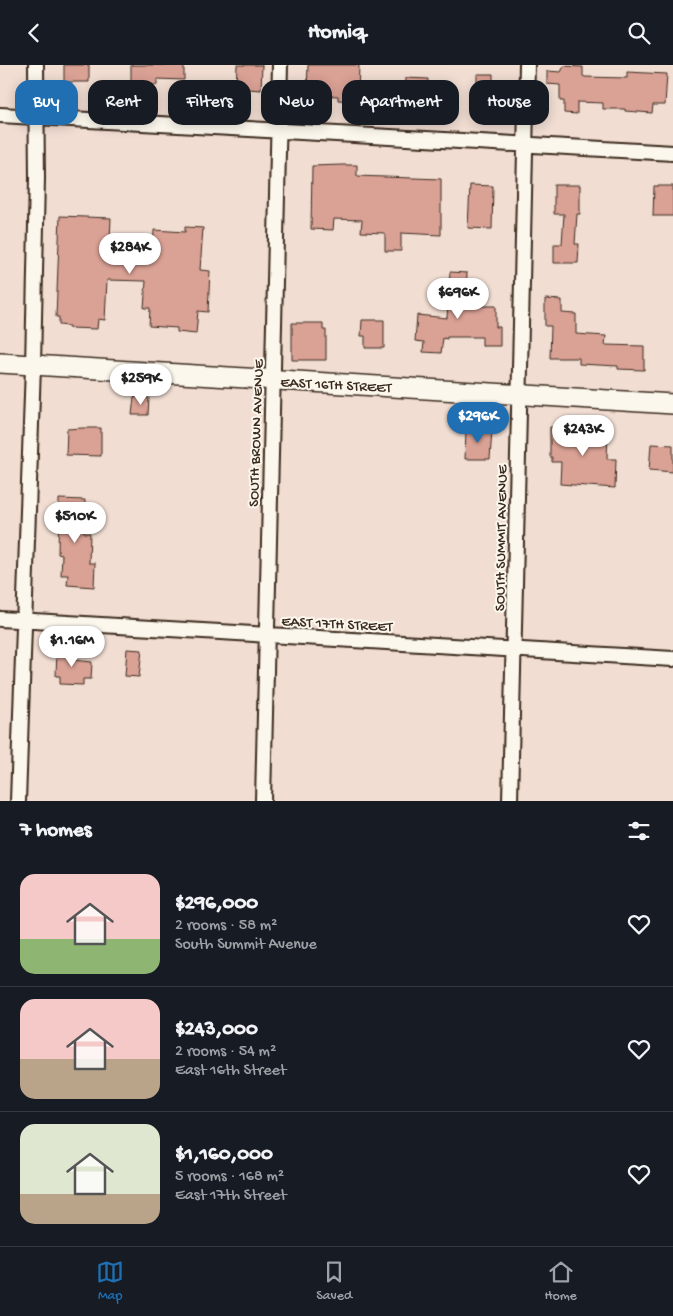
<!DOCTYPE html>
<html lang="en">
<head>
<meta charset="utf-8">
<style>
  :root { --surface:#171b24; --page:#242831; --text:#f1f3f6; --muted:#9ea1a6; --line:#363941; --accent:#1f6fb2 }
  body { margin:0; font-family:"Gochi Hand",sans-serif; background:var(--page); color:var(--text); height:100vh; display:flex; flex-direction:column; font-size:19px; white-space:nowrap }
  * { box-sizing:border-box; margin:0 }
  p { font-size:16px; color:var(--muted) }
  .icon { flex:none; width:28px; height:28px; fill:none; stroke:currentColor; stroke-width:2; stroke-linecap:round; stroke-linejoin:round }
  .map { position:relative; height:736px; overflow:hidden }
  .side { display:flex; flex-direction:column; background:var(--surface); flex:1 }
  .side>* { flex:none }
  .top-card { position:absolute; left:15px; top:15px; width:644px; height:45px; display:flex; gap:10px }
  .price { position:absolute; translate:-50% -42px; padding:0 11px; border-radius:18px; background:#fff; color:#222; font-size:16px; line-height:32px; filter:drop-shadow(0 1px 2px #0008) }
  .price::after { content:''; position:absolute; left:50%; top:30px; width:15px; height:11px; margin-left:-8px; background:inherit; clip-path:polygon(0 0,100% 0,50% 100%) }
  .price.selected { background:var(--accent); color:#fff }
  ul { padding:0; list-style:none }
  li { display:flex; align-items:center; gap:15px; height:125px; padding:0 20px }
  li+li { border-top:1px solid var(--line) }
  li span { display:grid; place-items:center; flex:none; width:140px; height:100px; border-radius:15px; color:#555 }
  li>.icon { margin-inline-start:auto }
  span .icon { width:60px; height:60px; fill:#fffc; stroke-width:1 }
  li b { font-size:21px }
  h2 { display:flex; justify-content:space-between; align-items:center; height:60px; padding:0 20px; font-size:21px }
  .tag { padding:0 18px; border-radius:15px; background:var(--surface); box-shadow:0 2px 12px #0003; font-size:18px; line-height:45px }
  .tag.selected { background:var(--accent); color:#fff }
  header { display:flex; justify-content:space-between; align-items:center; height:65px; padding:0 20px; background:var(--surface); font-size:22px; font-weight:700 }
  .dock { display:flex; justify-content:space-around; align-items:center; height:70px; border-top:1px solid var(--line); background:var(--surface); font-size:14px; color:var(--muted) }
  .dock a { display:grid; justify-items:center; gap:2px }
  .dock .selected { color:var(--accent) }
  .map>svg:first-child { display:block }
  .building { fill:#daa195; stroke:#3b2a1e }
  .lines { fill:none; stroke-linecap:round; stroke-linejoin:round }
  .street-casing { stroke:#3b2a1e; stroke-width:18 }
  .secondary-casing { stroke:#3b2a1e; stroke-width:22 }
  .street { stroke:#fbf7ec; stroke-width:14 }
  .secondary { stroke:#fbf7ec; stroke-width:19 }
  .labels { text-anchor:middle; stroke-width:4; stroke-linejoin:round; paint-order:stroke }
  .street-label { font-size:15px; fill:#3b2a1e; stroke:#fbf7ec }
</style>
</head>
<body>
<header><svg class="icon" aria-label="back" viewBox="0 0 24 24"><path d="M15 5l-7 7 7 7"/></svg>Homiq<svg class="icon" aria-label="search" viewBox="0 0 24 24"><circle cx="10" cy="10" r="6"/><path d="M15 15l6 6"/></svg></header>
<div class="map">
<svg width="673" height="736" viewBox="0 0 673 736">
  <rect width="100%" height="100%" fill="#f1ddd2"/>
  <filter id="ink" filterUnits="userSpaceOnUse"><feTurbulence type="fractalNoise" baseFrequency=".02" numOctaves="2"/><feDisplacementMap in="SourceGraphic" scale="10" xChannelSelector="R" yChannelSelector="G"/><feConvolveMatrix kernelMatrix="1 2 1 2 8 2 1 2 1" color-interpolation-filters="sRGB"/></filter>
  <g filter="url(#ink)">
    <path class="building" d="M64,0H89V17H64Z
      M131,0H184V15L157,14V20L131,19Z
      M237,0H262L261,25L236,23Z
      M308,0H359L358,31L355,30V36L338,35V31L314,30V26H307Z
      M564,1L583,2V11L585,12L627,13V7L667,9L665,40H653L652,48L625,46V44H603V38L577,37V49L564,48V36H560V20L547,19V6L561,7Z
      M477,9H493V31H477Z
      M406,13L428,14L427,33L405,32Z
      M342,100H357V111L441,114V170L401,168V186H385V168L361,167L362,155L334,154L333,165L311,164L312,101Z
      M470,120L493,121L492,164L468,163Z
      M554,120H580V149H577L575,179H579L578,198H554V179H562L564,149H554Z
      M654,121H673V151H653Z
      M60,151L111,153L110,175H114L113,187L153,189L154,165L185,167V162L203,163L200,205L210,206L208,247L198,246L196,269L177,267V263L149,261L150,243H144L146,216L107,215L105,255L98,254L97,264L69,263V261L59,260V252H56Z
      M450,207L467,208L465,241H496V262H500V281H482V272H447V274L443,273L441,288L423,287L424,277L415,276L417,250L447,253Z
      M545,234L562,235V248L576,249V269L606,271L605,280L644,281V305L618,304V301L579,299V293H550L551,261H545Z
      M362,255H384V283H365V271H361Z
      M292,258H323V265H326V295H292Z
      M134,332L149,333L148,350H132Z
      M550,362L608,366L607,394H616L615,423L560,419L561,397H552V392H550Z
      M83,363H101V391L66,390L67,364Z
      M466,364L492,365L490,394H465Z
      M651,379L673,380V407L649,405Z
      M59,434L85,435L84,468H90L89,498H95L94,522L67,520L68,510H61L62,490L58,489Z
      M57,584H73V595L92,597L91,614H83V620L60,619V611H56Z
      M127,584L142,585L139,612L125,611Z"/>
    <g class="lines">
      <g class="street-casing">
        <path id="street" d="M0,50L673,88
          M0,554L673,594
          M18,736L33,301L37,113L36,0
          M263,736L280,0
          M510,736L527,0"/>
      </g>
      <g class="secondary-casing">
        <path id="secondary" d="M0,298L673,339"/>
      </g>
      <use href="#street" class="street"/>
      <use href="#secondary" class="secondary"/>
    </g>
  </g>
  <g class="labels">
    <g class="street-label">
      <text transform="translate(336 319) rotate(3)" y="5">EAST 16TH STREET</text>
      <text transform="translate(255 368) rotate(-88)" y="5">SOUTH BROWN AVENUE</text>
      <text transform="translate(500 473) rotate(-89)" y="5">SOUTH SUMMIT AVENUE</text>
      <text transform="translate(337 558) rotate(3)" y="5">EAST 17TH STREET</text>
    </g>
  </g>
</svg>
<b class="price" style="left:130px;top:210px">$284K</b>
<b class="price" style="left:458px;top:255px">$696K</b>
<b class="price" style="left:141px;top:341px">$259K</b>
<b class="price selected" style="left:478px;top:379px">$296K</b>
<b class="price" style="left:583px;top:392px">$243K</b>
<b class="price" style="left:75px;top:479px">$510K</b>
<b class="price" style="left:72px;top:603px">$1.16M</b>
<div class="top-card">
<a class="tag selected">Buy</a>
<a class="tag">Rent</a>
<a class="tag">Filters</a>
<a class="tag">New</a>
<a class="tag">Apartment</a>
<a class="tag">House</a>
</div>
</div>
<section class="side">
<h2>7 homes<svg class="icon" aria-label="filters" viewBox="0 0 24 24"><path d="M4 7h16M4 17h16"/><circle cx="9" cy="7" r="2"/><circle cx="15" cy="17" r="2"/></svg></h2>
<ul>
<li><span style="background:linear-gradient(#f6c9c9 65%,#8fb573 0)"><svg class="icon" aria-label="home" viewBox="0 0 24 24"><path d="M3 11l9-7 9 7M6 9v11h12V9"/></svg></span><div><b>$296,000</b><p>2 rooms · 58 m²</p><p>South Summit Avenue</p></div><svg class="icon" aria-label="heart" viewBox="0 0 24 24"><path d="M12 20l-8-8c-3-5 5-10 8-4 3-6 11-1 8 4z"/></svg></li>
<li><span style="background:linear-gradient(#f6c9c9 60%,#b9a48a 0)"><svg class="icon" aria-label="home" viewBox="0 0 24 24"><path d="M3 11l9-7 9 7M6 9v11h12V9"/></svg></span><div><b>$243,000</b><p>2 rooms · 54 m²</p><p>East 16th Street</p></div><svg class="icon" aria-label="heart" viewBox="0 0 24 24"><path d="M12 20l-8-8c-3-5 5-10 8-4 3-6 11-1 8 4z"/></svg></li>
<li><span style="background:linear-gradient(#dfe7d0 70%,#b9a48a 0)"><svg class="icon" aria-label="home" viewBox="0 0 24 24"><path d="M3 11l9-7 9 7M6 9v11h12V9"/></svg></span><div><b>$1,160,000</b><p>5 rooms · 168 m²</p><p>East 17th Street</p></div><svg class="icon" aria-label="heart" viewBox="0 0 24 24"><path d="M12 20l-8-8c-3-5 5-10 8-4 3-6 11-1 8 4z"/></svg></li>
</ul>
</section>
<nav class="dock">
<a class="selected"><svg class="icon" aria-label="map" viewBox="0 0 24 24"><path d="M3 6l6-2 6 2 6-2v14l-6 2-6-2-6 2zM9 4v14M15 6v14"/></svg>Map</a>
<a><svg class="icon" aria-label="saved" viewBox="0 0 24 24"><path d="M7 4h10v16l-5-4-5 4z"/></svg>Saved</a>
<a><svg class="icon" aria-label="home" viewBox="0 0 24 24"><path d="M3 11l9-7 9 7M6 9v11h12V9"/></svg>Home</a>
</nav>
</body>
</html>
